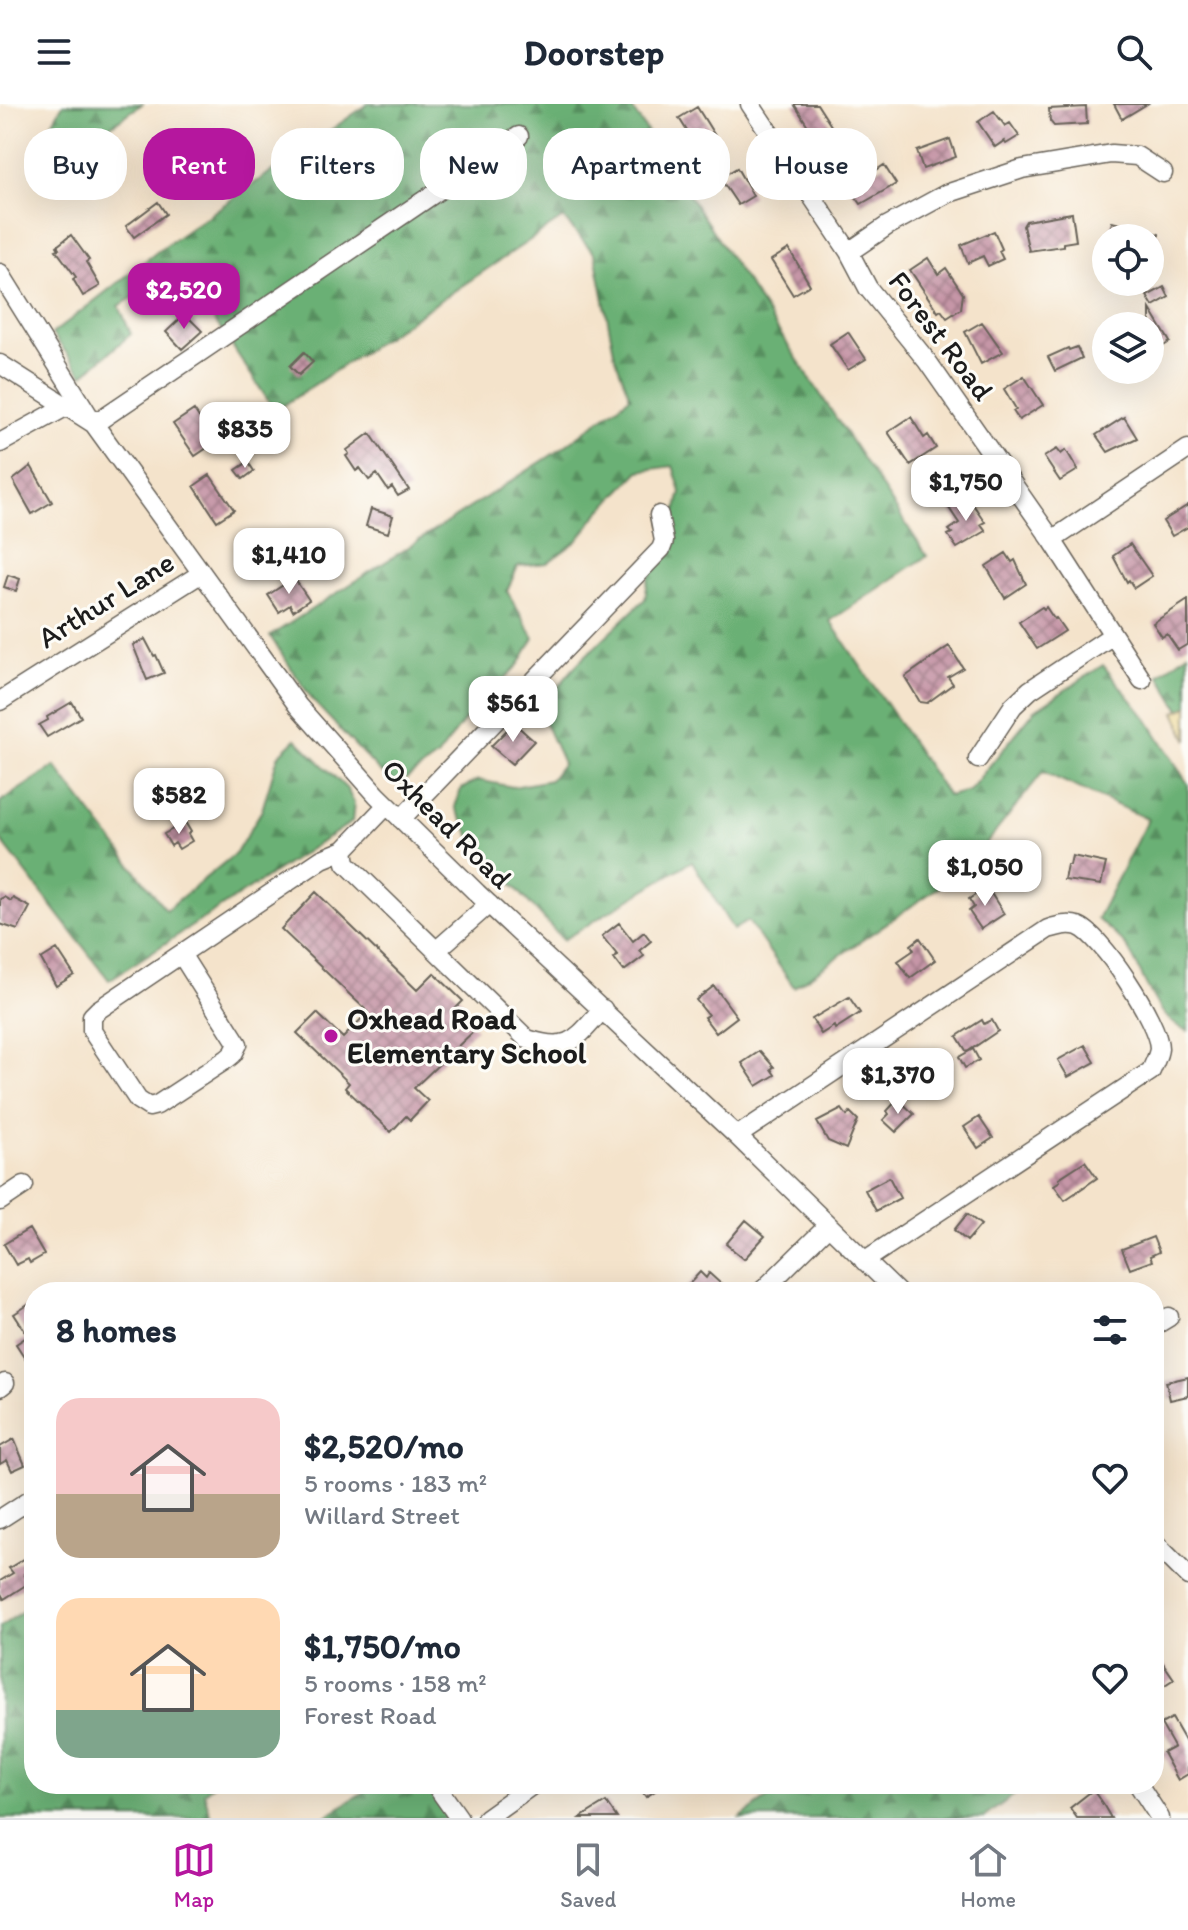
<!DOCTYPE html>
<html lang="en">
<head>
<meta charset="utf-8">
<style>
  :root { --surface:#fff; --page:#f6f6f7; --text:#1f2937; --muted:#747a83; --line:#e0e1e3; --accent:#b5179e }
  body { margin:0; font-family:Itim,sans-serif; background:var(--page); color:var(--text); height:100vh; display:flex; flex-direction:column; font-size:30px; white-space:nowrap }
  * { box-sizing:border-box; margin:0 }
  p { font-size:26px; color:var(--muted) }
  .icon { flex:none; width:44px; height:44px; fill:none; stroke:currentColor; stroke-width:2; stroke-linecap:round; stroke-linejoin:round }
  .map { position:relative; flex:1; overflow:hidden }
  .drawer { position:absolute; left:24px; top:1178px; width:1140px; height:512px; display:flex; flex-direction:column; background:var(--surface); border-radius:32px; box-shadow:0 8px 32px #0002 }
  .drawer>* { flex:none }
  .guide { position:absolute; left:24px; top:24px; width:1140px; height:72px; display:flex; gap:16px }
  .controls { position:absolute; left:1092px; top:120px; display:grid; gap:16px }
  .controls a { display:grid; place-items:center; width:72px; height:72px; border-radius:50%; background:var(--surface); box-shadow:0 8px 32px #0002; font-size:40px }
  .price { position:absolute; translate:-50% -68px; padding:0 18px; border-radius:16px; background:#fff; color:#222; font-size:26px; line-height:52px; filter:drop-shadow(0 2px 4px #0008) }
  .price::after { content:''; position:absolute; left:50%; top:48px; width:24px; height:18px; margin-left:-12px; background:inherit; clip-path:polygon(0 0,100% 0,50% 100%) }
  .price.active { background:var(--accent); color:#fff }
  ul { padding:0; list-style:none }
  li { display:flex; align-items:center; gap:24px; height:200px; padding:0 32px }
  li span { display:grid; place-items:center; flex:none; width:224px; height:160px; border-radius:24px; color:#555 }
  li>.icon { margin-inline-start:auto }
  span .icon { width:96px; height:96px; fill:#fffc; stroke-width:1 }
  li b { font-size:34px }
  h2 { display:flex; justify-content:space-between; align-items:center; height:96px; padding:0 32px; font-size:34px }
  .pill { padding:0 28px; border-radius:32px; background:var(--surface); box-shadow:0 8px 32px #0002; font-size:28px; line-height:72px }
  .pill.active { background:var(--accent); color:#fff }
  header { display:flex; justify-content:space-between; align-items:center; height:104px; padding:0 32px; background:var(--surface); font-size:36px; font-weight:700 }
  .dock { display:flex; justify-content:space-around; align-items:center; height:112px; border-top:2px solid var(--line); background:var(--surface); font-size:22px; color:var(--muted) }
  .dock a { display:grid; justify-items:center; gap:4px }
  .dock .active { color:var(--accent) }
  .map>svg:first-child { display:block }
  .forest { fill:url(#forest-firs); stroke:#446648; stroke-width:2 }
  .sand { fill:url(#sand-dots); stroke:#857b5d; stroke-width:2 }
  .building { fill:url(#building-cross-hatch) }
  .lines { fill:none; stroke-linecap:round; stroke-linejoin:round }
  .minor-casing { stroke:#686259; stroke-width:21 }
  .minor { stroke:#fff; stroke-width:18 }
  .poi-dot { fill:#b5179e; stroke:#fdfcf7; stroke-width:3 }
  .labels { text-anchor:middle; stroke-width:6; stroke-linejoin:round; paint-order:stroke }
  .street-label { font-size:30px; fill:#1c1c1c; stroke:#fdfcf7 }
  .poi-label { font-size:30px; font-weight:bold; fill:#1c1c1c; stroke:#fdfcf7; text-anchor:start }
</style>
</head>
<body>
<header><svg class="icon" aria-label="menu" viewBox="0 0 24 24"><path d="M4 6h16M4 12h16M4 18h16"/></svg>Doorstep<svg class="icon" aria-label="search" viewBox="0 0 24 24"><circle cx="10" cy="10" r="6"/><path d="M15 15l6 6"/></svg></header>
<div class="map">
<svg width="1188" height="1714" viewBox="0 0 1188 1714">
  <defs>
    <pattern id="forest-firs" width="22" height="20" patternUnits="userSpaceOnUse" patternTransform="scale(2)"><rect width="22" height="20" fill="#6bb074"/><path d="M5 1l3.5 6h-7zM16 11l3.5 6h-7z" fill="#578e5e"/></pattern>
    <pattern id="sand-dots" width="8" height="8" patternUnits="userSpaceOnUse" patternTransform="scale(2)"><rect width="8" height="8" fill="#eeda9e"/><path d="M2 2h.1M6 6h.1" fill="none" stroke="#ccba88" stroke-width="1.8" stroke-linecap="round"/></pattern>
    <pattern id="building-cross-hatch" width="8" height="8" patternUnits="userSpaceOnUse" patternTransform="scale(2)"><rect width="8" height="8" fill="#c696a7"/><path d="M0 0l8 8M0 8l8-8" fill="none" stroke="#a07a87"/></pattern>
  </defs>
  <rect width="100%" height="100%" fill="#fdfcf7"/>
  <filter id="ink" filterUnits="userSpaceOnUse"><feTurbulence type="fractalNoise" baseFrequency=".0125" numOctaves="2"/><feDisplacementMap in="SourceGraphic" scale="16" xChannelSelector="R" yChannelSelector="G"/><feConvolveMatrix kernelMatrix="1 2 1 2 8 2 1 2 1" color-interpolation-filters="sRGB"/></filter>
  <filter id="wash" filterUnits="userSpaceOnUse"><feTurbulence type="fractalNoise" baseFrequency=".006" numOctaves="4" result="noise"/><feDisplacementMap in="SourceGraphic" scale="32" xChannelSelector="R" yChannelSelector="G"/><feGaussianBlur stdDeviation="1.8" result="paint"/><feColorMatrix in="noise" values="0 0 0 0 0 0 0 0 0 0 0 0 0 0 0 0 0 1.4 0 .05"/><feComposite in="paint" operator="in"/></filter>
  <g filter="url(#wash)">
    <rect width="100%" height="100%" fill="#f4e3cb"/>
    <path class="forest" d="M63,0H142L109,23L70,37L51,21Z
      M368,0H629L927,452L830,517L948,692L969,687L1035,606L1103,561L1148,616L1188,680V927C1153,915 1145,868 1125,841C1117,831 1106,823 1097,815L1148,715L1043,668L986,740L990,748L794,883L748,817L733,826L692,757L563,836L473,737L455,703L461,685L478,676L513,683L550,676L563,659L539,606L578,559L645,495L650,464L668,439L681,388L673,362L639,367L596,412L577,437L547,459L518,462L507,487L534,534L519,560L464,617L437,653L399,680L379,667L313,597L270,532L561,345L630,293L615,253L595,150L563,114L275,307L225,231L178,166L119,202L131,230L83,271L52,230L162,144Z
      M1188,549V603L1180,606L1159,571Z
      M296,635L347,685L354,699L352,718L109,876L0,735V698L55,662L166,806L236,749L262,706L278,652Z
      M34,1499V1680H214L204,1688L211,1714H0V1523Z
      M375,1680H435L459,1714H324Z
      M787,1680H1018L1022,1685L983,1714H740Z"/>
    <path class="sand" d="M1188,603V637L1175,608Z"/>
    <g id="blocks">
      <path class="building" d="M794,0H817L835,28L819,39Z
        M1114,0H1147L1122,15Z
        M697,3L715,32L697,43L679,14Z
        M1086,3L1087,20L1054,22L1050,17L1049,5Z
        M994,7L1005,22L1010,19L1019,32L1006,40L1004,37L995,43L978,18Z
        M950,35L956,53L923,65L917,47Z
        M884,61L896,80L861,100L849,83L859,76L855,69L864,63L869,71Z
        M737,64L753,92L738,101L720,74Z
        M158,98L166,110L134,133L126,122Z
        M1072,109L1076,137L1063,139V142L1029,147L1023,122L1026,117Z
        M1112,118L1159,130V134H1108Z
        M994,127L1002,145L999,147L1003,155L988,162L983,152L968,159L961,141Z
        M71,131L89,156L86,158L100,182L83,192L73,175L76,173L56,146L59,145L57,142Z
        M789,145L810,181L793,191L771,156Z
        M928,154L938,170L946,164L963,190L961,205L947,214L941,206L938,208L910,166Z
        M1164,183L1169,193L1153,202L1147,192Z
        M1150,205L1170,238L1150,250Z
        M185,210L202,227L182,245L166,228Z
        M982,218L1003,248L981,260L965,228Z
        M848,228L866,255L848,266L830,240Z
        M1077,243L1082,254L1055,267L1048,253L1068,244L1069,246Z
        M304,248L313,258L299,271L290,262Z
        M1024,272L1043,301L1019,316L1013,307L1016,305L1004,285Z
        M194,306L213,334L208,338L210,342L195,352L173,320Z
        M911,313L924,334L928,331L936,344L910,361L888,328Z
        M1124,313L1137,334L1108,348L1096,331Z
        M370,329L409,386L398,392L392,383L388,386L377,370L369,376L360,364L356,367L346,352L349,350L347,346Z
        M1057,345L1061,350L1066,346L1078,366L1060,377L1044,353Z
        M248,358L254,367L243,375L236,366Z
        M31,362L52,398L32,410L13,376Z
        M210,371L234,406L217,417L194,382Z
        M965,394L969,400L972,399L985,418L981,420L986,427L957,444L948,431L952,429L949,426L959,419L949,404Z
        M1188,401V423L1172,432L1163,417Z
        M371,405L393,412L388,429L366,422Z
        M1130,440L1152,472L1134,484L1129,476L1127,478L1113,452Z
        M1006,449L1012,458L1015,456L1026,480L1005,494L986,462Z
        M8,471L20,475L16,487L4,483Z
        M294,474L309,496L293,507L290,501L279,508L268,491Z
        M1188,496V540L1178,546L1167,530L1162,533L1153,519Z
        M1042,503L1044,505L1046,503L1054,515L1056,514L1065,527L1037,545L1019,518Z
        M145,535L154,552L156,551L164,569L147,576L133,541Z
        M949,542L963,564L948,573L953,580L927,599L920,598L905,573Z
        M72,598L81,613L47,633L39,621L48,616L47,613Z
        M514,619L534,637L512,660L491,642Z
        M185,718L191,728L188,730L192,737L179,745L175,739L171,742L164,730Z
        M1072,752L1106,759L1101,781L1064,776L1067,761H1070Z
        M987,783L1004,810L981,825L969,807L974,803L969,795Z
        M316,788L417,886L434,869L463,897L455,905L476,925L414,984L428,997L410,1016L406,1012L391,1028L345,984L349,979L297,929L317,909L343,934L368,908L281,825Z
        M4,793L11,797L13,794L30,803L18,826L0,820V795Z
        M619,819L633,837L644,828L651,837L640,846L644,852L624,867L614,854L618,852L602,832Z
        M920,834L935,856L910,874L898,857L914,846L911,841Z
        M57,845L74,871L56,882L41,855Z
        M714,882L737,913L716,929L704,913L708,911L696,896Z
        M849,893L860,909L835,925L834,922L821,930L812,915Z
        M982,916L984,920L992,916L998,927L967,948L957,932Z
        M1085,941L1095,958L1068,973L1058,956Z
        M973,945L979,956L965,964L959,953Z
        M760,947L774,963L771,965L775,971L757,982L742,959Z
        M898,995L914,1010L896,1028L883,1016L889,1010L887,1007Z
        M842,1005L847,1012L850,1008L858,1016L846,1045L828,1037L817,1018Z
        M979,1013L993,1034L978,1044L964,1023Z
        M1085,1057L1097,1074L1065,1096L1054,1081L1060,1077L1059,1074Z
        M889,1073L900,1094L876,1107L865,1086Z
        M967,1110L981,1121L967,1137L954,1126Z
        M746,1116L765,1132L744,1155L726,1140Z
        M29,1125L44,1151L30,1159L28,1155L16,1161L4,1140Z
        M1153,1133L1159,1148L1150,1152L1152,1157L1130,1165L1122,1145Z
        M700,1168L706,1174L709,1169L721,1180L713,1188H682Z
        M34,1197V1249L25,1254L16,1240L28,1232L14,1210Z
        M1188,1273V1292L1170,1296L1166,1278Z
        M14,1335L25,1361L12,1367L7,1356L0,1360V1343Z
        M29,1452L34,1464L24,1470L29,1479L4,1495L0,1488V1477L13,1469L9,1464Z
        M1154,1546L1174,1575L1154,1588Z
        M1172,1614L1188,1642V1670L1178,1676L1163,1649L1174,1643L1161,1620Z
        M637,1680H665L646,1693Z
        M1093,1686L1104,1702L1111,1714H1077L1070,1704Z
        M606,1698L617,1714H580Z"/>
    </g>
  </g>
  <g filter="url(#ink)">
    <use href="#blocks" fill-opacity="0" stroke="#686259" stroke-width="2"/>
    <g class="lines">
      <g class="minor-casing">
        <path id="minor" d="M750,0L849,148L868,184L927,257L1052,436L1142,576
          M849,148L887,122L946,90L1022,65L1111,50L1137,52L1163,69
          M0,169L94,320L519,32
          M0,260L94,320L298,602L377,691L477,789L737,1032L897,1188
          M0,339L67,302
          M1052,436L1188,345
          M0,597L202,469
          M978,655L1013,602L1030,586L1113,531
          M387,701L344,746L346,759L527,935C570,949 575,936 603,905
          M401,715L661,445L664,437L659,411
          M437,846L489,800
          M181,850L238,940L233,950L227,955L157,1001L149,1003L138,996L92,927V912L98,906L322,755L344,746
          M737,1032L1048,825C1058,822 1068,819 1078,822C1101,830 1159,919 1159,944C1159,951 1153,961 1151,967L864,1157
          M0,1097L24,1081
          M761,1188L828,1122
          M1154,1222L1169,1213
          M0,1283L5,1279
          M0,1415L34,1393
          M1154,1438L1188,1472
          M435,1680L459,1714
          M1138,1680L1160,1714
          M486,1714L534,1680"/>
      </g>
      <use href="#minor" class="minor"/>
    </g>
  </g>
  <circle class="poi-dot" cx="331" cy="932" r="8"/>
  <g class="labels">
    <g class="street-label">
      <text transform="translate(941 232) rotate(53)" y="10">Forest Road</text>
      <text transform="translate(106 496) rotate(-32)" y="10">Arthur Lane</text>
      <text transform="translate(447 720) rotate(45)" y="10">Oxhead Road</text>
    </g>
    <g class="poi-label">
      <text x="347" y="925">Oxhead Road<tspan x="347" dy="34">Elementary School</tspan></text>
    </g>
  </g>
</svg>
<div class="controls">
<a><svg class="icon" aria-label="locate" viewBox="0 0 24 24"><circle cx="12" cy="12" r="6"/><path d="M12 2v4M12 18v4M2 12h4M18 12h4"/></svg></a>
<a><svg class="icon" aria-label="layers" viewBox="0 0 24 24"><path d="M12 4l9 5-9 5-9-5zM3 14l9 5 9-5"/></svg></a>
</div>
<b class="price active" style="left:184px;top:227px">$2,520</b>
<b class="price" style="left:245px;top:366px">$835</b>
<b class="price" style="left:966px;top:419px">$1,750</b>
<b class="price" style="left:289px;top:492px">$1,410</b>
<b class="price" style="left:513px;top:640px">$561</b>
<b class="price" style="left:179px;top:732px">$582</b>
<b class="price" style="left:985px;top:804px">$1,050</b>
<b class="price" style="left:898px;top:1012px">$1,370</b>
<div class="guide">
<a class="pill">Buy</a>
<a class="pill active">Rent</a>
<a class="pill">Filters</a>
<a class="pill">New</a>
<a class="pill">Apartment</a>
<a class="pill">House</a>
</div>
<section class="drawer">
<h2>8 homes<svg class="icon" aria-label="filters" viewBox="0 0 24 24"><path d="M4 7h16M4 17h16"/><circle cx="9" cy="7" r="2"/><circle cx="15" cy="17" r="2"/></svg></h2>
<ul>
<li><span style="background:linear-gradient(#f6c9c9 60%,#b9a48a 0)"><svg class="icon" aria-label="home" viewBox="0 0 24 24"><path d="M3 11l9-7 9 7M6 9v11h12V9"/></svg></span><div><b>$2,520/mo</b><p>5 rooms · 183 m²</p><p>Willard Street</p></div><svg class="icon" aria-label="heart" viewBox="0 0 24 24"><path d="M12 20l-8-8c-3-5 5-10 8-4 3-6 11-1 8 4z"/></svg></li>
<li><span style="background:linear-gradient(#ffd9b3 70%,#7fa58c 0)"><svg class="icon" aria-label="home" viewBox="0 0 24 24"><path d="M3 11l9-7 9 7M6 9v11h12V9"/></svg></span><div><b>$1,750/mo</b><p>5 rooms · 158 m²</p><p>Forest Road</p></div><svg class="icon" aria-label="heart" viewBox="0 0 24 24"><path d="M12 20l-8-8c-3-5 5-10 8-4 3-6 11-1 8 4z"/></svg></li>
</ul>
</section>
</div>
<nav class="dock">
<a class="active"><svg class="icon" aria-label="map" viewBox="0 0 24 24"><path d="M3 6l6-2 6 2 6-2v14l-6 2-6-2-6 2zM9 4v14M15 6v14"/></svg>Map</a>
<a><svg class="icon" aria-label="saved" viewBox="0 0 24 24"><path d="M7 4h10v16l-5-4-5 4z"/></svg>Saved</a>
<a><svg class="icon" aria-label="home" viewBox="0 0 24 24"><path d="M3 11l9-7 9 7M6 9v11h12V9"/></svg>Home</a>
</nav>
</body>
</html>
